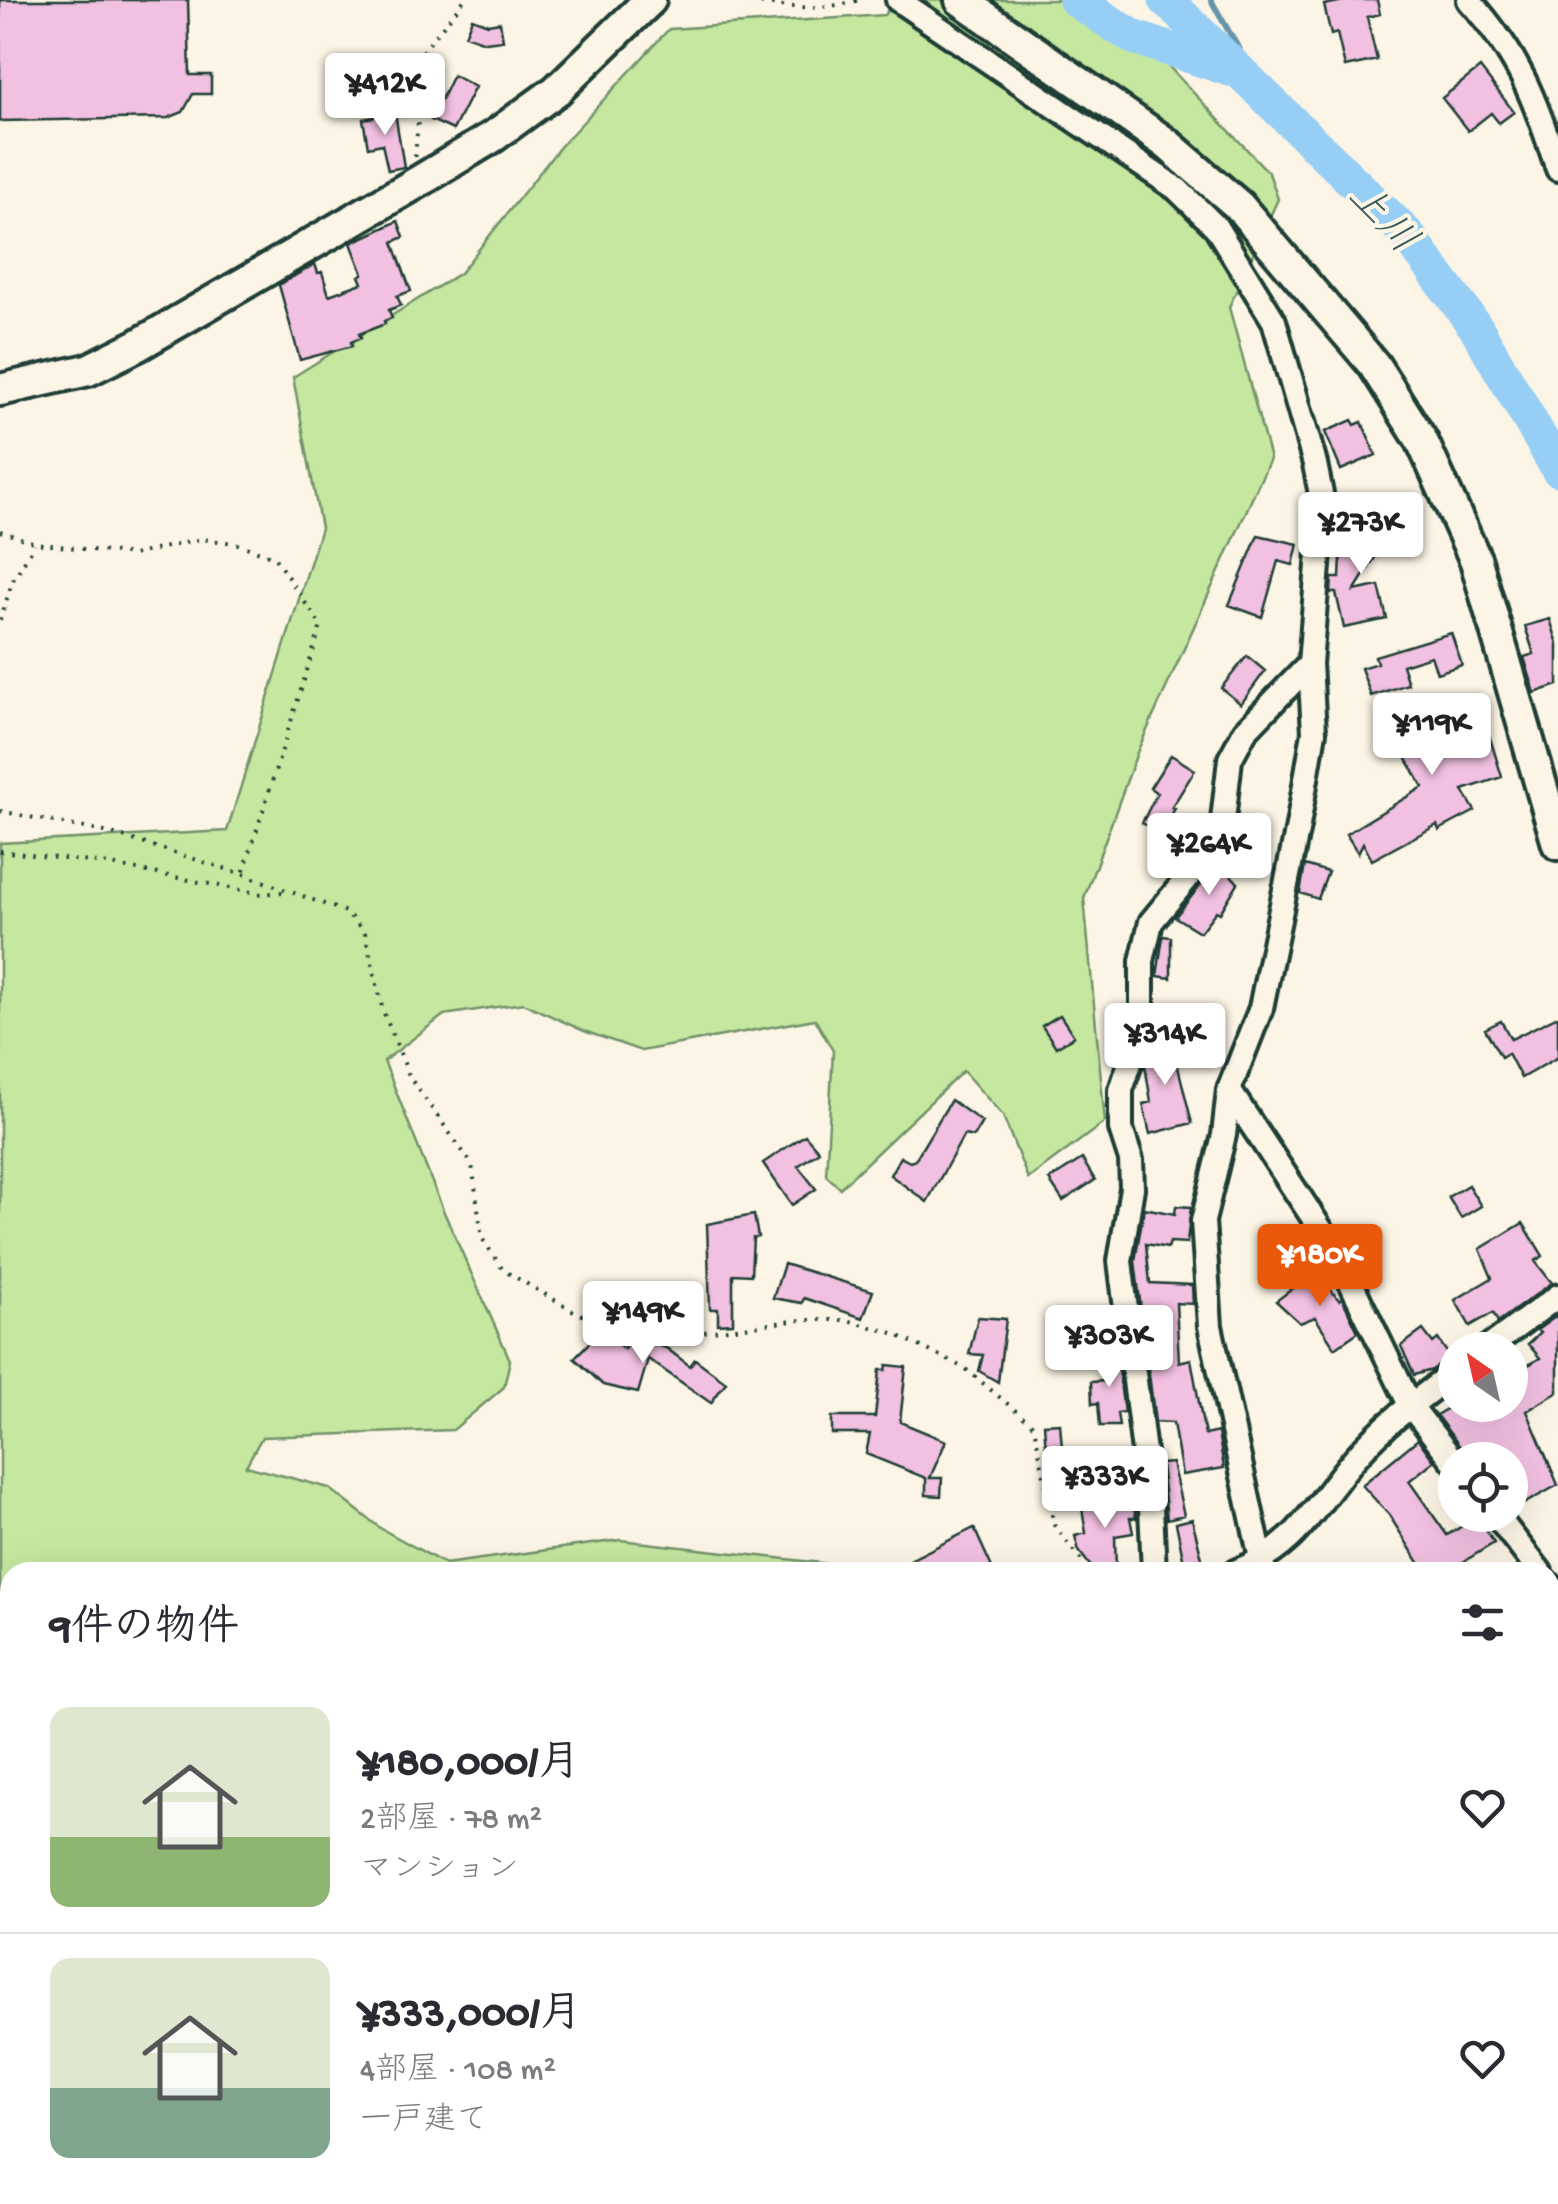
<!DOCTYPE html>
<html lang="ja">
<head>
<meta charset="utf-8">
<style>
  :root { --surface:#fff; --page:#f7f7f7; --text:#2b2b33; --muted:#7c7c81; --line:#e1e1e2; --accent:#ea580c }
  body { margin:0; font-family:"Gochi Hand","Klee One",sans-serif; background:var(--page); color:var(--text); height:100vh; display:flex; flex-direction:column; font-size:38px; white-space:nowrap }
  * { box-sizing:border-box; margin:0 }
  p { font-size:32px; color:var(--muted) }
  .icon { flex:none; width:55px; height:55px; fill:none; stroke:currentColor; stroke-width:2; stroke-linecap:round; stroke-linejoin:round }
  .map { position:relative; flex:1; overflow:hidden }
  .drawer { position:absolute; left:0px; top:1562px; width:1560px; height:642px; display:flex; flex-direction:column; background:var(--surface); border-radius:30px 30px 0 0; box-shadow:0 10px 40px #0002 }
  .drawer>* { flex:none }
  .needle { width:65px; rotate:326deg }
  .buttons { position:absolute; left:1438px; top:1332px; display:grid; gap:20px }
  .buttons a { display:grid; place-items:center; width:90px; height:90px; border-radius:50%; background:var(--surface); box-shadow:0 10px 40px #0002; font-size:50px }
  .price { position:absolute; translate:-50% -85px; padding:0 22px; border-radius:10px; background:#fff; color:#222; font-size:32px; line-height:65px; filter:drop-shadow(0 2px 5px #0008) }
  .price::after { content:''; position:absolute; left:50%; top:60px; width:30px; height:22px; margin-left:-15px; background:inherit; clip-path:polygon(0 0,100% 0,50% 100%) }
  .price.active { background:var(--accent); color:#fff }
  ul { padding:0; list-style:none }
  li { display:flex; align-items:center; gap:30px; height:250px; padding:0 50px }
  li+li { border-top:2px solid var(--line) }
  li span { display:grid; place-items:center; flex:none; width:280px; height:200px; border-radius:20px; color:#555 }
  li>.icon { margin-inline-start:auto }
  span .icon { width:120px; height:120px; fill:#fffc; stroke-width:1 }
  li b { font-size:42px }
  h2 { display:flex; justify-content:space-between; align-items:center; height:120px; padding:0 50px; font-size:42px }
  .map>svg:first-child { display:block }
  .green { fill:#c5e7a0; stroke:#72926a; stroke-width:2.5 }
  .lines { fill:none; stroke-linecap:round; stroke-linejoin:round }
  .stream { stroke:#6694a8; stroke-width:6 }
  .river { stroke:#96cef5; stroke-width:35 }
  .building { fill:#f2c0e1; stroke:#1f3d34; stroke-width:2.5 }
  .street-casing { stroke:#1f3d34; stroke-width:30 }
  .secondary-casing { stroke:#1f3d34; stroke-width:38 }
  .path { stroke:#1f3d34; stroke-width:4; stroke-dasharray:2.5 8; stroke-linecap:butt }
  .street { stroke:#fcf5e5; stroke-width:22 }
  .secondary { stroke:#fcf5e5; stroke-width:30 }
  .labels { text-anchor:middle; stroke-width:8; stroke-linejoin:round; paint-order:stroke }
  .water-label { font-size:40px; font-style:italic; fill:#375a5b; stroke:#fcf5e5 }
</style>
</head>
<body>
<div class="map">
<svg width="1558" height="2204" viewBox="0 0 1558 2204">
  <rect width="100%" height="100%" fill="#fcf5e5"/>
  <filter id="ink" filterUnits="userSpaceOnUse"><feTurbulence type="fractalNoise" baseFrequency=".01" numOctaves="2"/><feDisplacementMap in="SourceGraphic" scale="20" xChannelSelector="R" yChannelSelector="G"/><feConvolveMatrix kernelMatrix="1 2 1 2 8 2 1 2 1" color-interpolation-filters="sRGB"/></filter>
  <g filter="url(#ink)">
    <path class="green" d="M896,0H1106L1269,173L1278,199L1229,307L1270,459L1138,750L1084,898L1105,1122L1028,1179L1003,1116L963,1071L840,1188L826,1175L833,1051L815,1019L641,1051L584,1031L523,1003L444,1015L384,1061L443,1210L510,1360L504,1387L453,1430L262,1437L246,1466L329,1488L380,1528L445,1564L620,1540L830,1564L846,1572H10V2195H857L862,2204H0V843L227,831L321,528L293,377L460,273L559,148L669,29L884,15Z"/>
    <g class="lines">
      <path class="stream" d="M1211,0L1240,51L1242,74"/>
      <path class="river" d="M1076,0L1133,37L1229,69
        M1166,0L1406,233L1477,329L1558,469"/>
    </g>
    <path class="building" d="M0,0H188L190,75H211V94H193L183,112L168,118L0,121Z
      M1348,0H1377L1380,14L1367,17L1377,60L1345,67L1337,33L1331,35L1324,5Z
      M472,18L488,24L500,22L503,40L485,42L465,35Z
      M1480,68L1514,112L1499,123L1491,113L1468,131L1442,98Z
      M453,75L475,87L453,130L431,120Z
      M395,113L404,167L388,170L382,144L368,147L363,119Z
      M398,221L404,237L393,242L411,291L397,296L401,305L389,310L392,318L384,321L385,324L359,334L361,338L351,342L352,346L300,360L279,285L315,264L318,273L322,272L329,295L362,283L359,276L363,274L351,243Z
      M1352,420L1355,425L1362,422L1376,455L1341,470L1325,432Z
      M1372,518L1392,530L1354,591L1379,586L1387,619L1344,628L1336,593H1331L1332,578H1340L1341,556L1363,520L1368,523Z
      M1258,535L1298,544L1293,565L1278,561L1262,617L1229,605Z
      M1550,619L1558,644V685L1535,693L1524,657L1534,654L1525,626Z
      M1451,633L1462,665L1437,673L1431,656L1402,665L1408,684L1371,696L1361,668L1377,663L1375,656Z
      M1247,656L1265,671L1241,704L1221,688Z
      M1433,698L1443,724L1482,712L1502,777L1463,790L1475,811L1439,830L1437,825L1372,860L1363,843L1358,853L1346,834L1423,787L1400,747L1397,748L1389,728L1421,716L1417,704Z
      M1171,755L1195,770L1172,807L1175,808L1162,834L1142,823L1157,793L1150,788Z
      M1221,860L1232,869L1229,873L1238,883L1220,913L1216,911L1200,932L1175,917Z
      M1305,865L1328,872L1318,899L1300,893Z
      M1163,936L1171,937V978L1157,976Z
      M1060,1015L1074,1036L1056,1047L1042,1026Z
      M1558,1016V1057L1521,1078L1508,1053L1501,1057L1485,1029L1501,1021L1511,1039Z
      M1169,1031L1192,1123L1150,1134L1143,1104L1151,1102L1145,1065L1156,1034Z
      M951,1100L982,1122L973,1137L964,1135L927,1202L890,1175L900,1157L910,1162L915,1160Z
      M805,1135L819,1151L798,1166L816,1189L792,1205L763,1163Z
      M1082,1159L1095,1180L1063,1201L1049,1180Z
      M1468,1185L1481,1206L1461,1218L1448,1197Z
      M1176,1206L1191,1207L1187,1243L1170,1242L1168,1248L1146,1244L1150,1283L1192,1285L1193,1304L1176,1303L1179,1362L1191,1359L1205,1435L1218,1432L1224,1468L1182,1475L1173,1423L1155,1422L1135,1261L1144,1208L1175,1214Z
      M754,1215L758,1237L753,1238L751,1275L733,1274V1323L718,1324V1309H710L707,1224Z
      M1523,1223L1543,1256L1535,1261L1552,1283L1498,1322L1493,1313L1470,1326L1455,1300L1492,1278L1480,1249Z
      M784,1264L873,1291L863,1318L804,1298L802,1303L773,1298Z
      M1316,1271L1339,1300L1342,1298L1358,1332L1335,1348L1315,1317L1300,1323L1276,1301Z
      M1558,1315V1392L1527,1411L1558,1485L1518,1507L1510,1490V1460H1470L1436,1415L1453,1405H1510V1376L1540,1358L1528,1344L1540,1333L1537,1330Z
      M978,1317L1006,1319L998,1382L979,1371L983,1355L969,1354Z
      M1423,1330L1433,1343L1438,1339L1450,1357L1432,1370L1414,1375L1401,1346Z
      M601,1331L624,1349L626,1343L617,1333L666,1348L690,1366L695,1359L726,1382L711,1403L648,1359L638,1393L603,1385L574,1358Z
      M1114,1337L1124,1412L1117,1413L1119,1426H1100L1098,1403L1092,1404L1091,1382L1105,1381V1365H1111L1104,1340Z
      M887,1365L906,1367L900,1422L946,1441L930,1478H942L941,1496L926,1495V1478L866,1454L870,1434H832V1417H875L880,1370H886Z
      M1060,1423L1063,1461L1047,1462L1044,1424Z
      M1418,1439L1434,1461L1409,1481L1447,1535L1478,1517L1494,1543L1458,1565L1463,1572H1425L1389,1515L1362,1485Z
      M1172,1463L1184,1515L1167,1519L1161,1464Z
      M1132,1496L1136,1518H1130L1133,1533L1115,1536L1116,1572H1095L1079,1551L1075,1536L1086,1533L1081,1502Z
      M1192,1519L1205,1570L1186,1572L1176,1523Z
      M974,1528L994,1572H918L910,1560Z"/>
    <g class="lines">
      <g class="street-casing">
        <path id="street" d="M898,0L1177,189L1216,227L1274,321L1315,464L1323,504L1310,664L1314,732L1298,826L1261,1008L1229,1090L1224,1135L1203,1221L1210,1326L1264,1572
          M1469,0C1521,59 1533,96 1558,169
          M1229,1090L1337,1254L1410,1405L1455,1463
          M1485,1350L1558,1296
          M1496,1515L1540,1572
          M1154,1572L1151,1508L1120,1261L1132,1188L1131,1160L1121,1129V1090L1142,1027V961L1151,922L1208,853L1222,829L1230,759L1245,731L1310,664
          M1235,1572C1299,1547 1313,1507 1355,1458C1384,1424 1420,1398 1455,1372
          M1550,1585L1558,1595
          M1550,1912L1558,1908
          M1366,2195L1372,2204"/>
      </g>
      <g class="secondary-casing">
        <path id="secondary" d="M961,0L1166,143L1239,206L1374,365L1422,441L1476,561L1558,844
          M0,390L88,370L138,345L418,182L494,136L557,90L650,0"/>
      </g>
      <path class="path" d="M740,0C780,7 820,12 859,0
        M415,157L424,50L464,0
        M0,531L35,543L133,555L201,539L235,543L274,557L321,626L243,874
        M0,620L13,580L35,544
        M0,811L110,833L243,874L346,912L365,933L383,1011L410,1078L472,1164L482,1238L503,1270L579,1314L671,1336L801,1320H847L893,1333L966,1369L1034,1426L1054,1525L1090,1572
        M0,851L106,864L262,894L283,892"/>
      <use href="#street" class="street"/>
      <use href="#secondary" class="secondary"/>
    </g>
  </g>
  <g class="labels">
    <g class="water-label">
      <text transform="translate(1385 216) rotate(47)" y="14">上川</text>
    </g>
  </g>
</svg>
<div class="buttons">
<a><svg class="needle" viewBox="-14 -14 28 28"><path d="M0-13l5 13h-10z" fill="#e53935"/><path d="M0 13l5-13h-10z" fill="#7c7c81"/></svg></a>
<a><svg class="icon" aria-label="locate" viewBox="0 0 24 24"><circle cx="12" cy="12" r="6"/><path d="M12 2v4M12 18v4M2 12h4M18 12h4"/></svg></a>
</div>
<b class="price" style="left:385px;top:138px">¥412K</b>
<b class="price" style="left:1361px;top:577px">¥273K</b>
<b class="price" style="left:1432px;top:778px">¥119K</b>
<b class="price" style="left:1209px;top:898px">¥264K</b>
<b class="price" style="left:1165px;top:1088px">¥314K</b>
<b class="price active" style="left:1320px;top:1309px">¥180K</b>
<b class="price" style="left:643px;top:1366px">¥149K</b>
<b class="price" style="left:1109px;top:1390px">¥303K</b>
<b class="price" style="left:1105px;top:1531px">¥333K</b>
<section class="drawer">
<h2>9件の物件<svg class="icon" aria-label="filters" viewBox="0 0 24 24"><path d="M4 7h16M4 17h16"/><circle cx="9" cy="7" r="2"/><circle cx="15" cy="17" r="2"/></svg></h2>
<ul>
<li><span style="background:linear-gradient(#dfe7d0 65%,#8fb573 0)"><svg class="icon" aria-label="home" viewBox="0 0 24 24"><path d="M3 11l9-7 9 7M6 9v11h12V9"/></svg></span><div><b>¥180,000/月</b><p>2部屋 · 78 m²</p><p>マンション</p></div><svg class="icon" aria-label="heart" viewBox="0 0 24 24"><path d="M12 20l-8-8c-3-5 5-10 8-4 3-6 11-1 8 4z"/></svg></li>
<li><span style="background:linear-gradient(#dfe7d0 65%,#7fa58c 0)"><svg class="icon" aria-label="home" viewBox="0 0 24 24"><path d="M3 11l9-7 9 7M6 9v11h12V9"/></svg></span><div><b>¥333,000/月</b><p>4部屋 · 108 m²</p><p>一戸建て</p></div><svg class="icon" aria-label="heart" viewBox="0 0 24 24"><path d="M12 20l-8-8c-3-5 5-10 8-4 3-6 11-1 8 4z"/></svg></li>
</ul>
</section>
</div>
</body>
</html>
